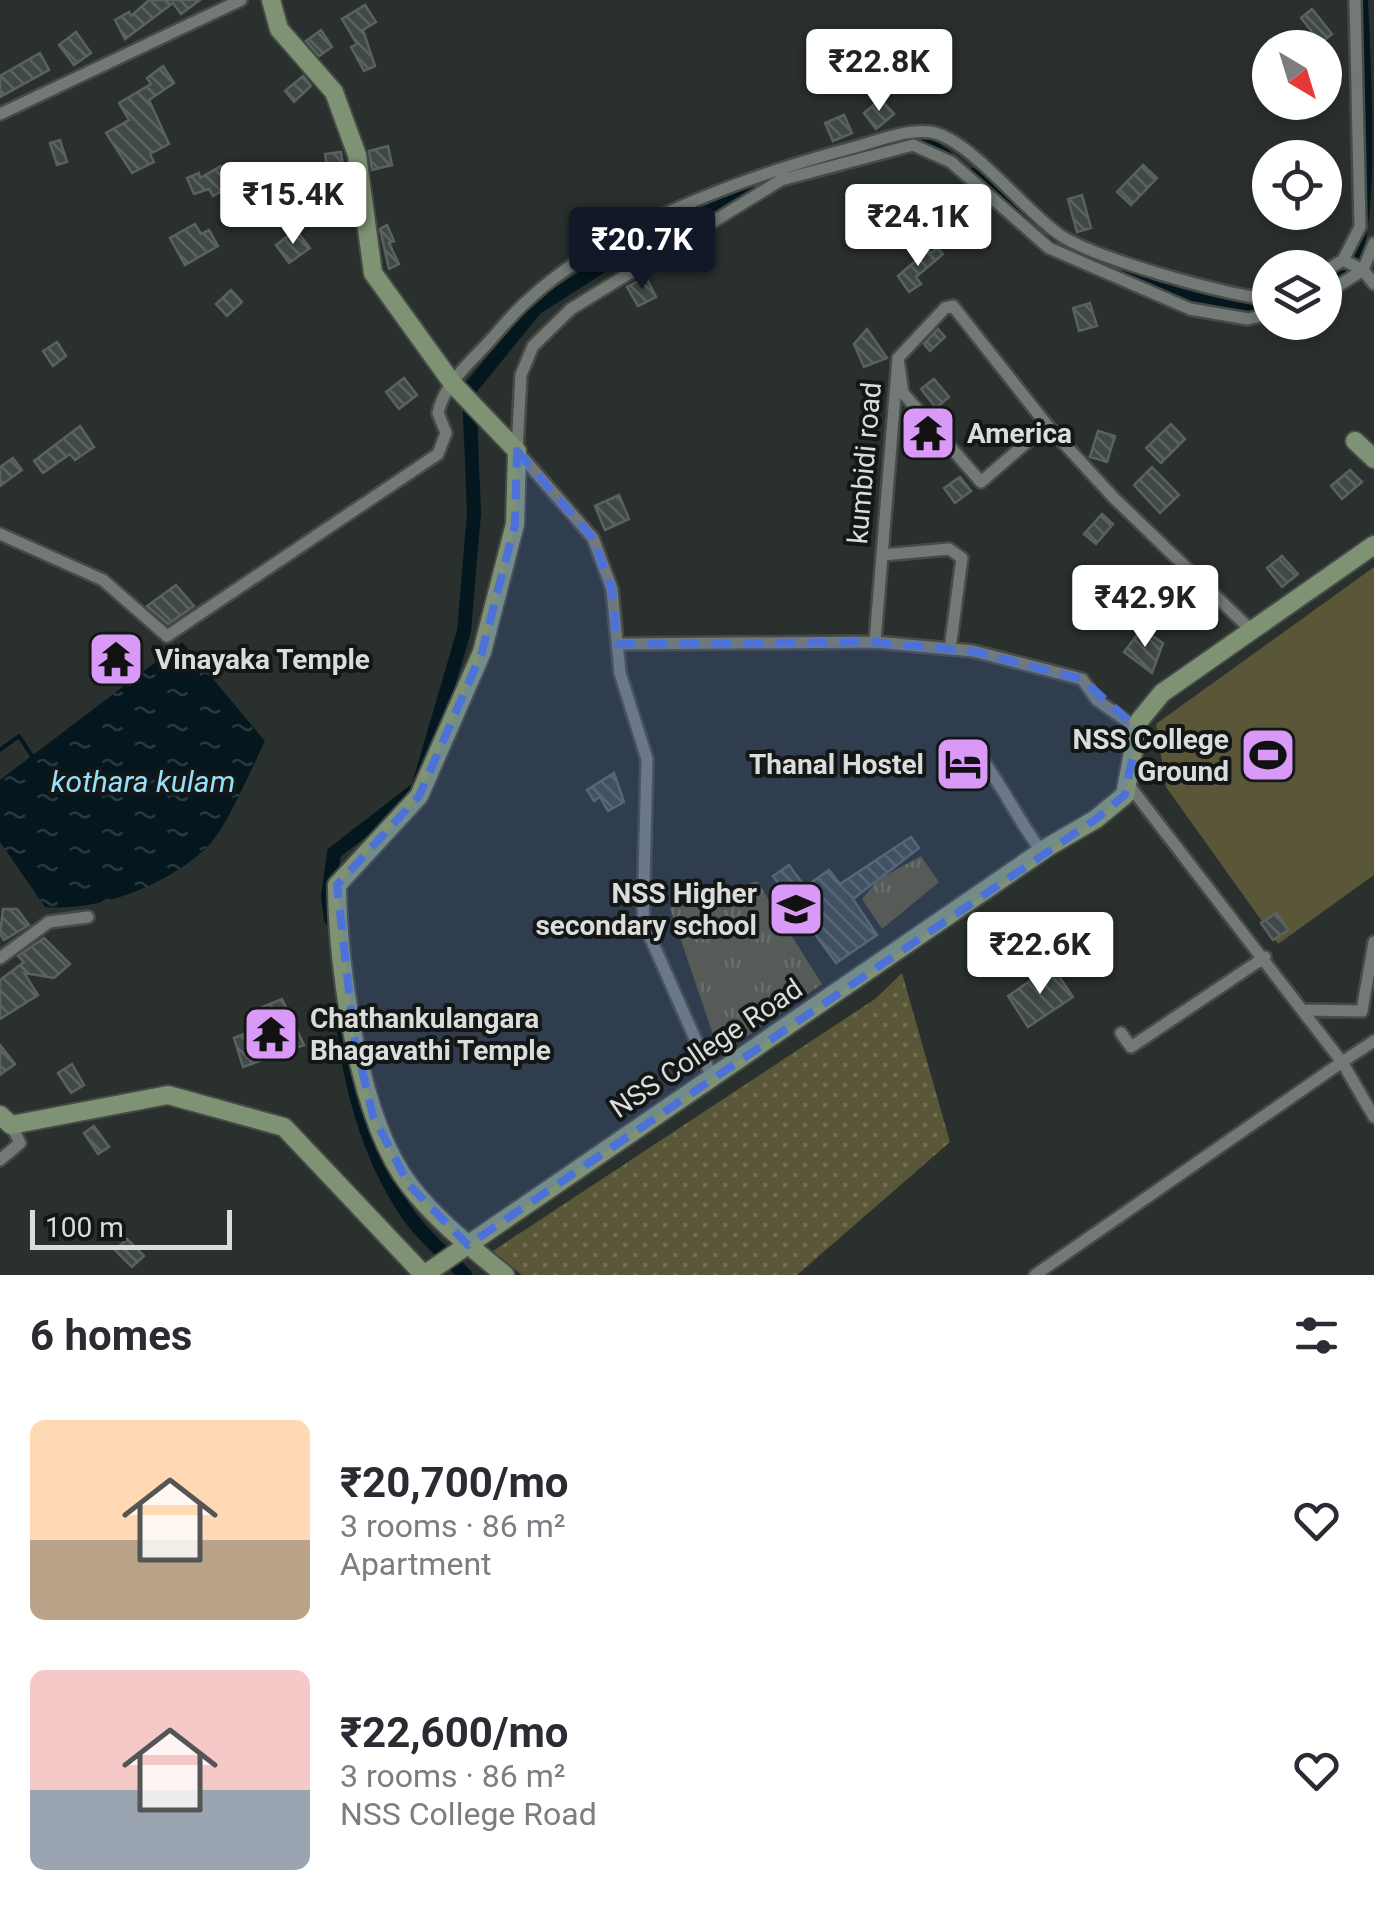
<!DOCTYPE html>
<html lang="en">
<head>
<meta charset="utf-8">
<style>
  :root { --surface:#fff; --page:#f2f2f3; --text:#2b2b33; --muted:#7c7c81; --accent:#111827 }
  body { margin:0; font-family:Roboto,sans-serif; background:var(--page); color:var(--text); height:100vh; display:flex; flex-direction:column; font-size:38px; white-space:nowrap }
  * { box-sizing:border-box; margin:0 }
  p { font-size:32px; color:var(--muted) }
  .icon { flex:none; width:55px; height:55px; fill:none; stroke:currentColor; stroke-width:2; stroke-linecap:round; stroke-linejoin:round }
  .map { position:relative; height:1275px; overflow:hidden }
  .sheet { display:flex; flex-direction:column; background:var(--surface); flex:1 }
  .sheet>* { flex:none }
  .needle { width:65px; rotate:142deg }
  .controls { position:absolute; left:1252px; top:30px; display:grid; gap:20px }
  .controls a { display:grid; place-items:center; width:90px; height:90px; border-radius:50%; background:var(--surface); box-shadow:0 5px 15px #0003; font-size:50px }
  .scale { position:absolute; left:30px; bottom:25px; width:202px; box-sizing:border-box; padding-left:10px; border:5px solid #d9dddb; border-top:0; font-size:28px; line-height:35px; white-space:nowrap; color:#d9dddb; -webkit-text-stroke:8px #151716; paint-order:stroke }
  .price { position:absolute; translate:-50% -85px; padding:0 22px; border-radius:10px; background:#fff; color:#222; font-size:32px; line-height:65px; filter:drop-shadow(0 2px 5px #0008) }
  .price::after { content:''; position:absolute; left:50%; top:60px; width:30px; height:22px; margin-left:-15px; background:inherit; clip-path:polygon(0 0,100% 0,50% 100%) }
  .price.on { background:var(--accent); color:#fff }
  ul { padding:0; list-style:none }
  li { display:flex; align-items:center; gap:30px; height:250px; padding:0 30px }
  li span { display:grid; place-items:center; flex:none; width:280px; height:200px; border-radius:15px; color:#555 }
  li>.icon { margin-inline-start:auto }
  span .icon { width:120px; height:120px; fill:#fffc; stroke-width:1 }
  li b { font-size:42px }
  h2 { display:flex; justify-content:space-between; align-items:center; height:120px; padding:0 30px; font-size:42px }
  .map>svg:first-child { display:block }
  .grass { fill:url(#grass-dots) }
  .park { fill:url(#park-tufts) }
  .garden { fill:#5a5638 }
  .water { fill:url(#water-ripples) }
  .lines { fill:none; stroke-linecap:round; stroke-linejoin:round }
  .stream { stroke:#04171e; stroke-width:4 }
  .canal { stroke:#04171e; stroke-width:14 }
  .building { fill:url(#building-back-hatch); stroke:#5a6261; stroke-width:2.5 }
  .street-casing { stroke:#464b48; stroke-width:16 }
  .secondary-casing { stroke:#464b48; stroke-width:22 }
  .street { stroke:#737a76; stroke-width:11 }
  .secondary { stroke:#7f9374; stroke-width:18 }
  .marked { fill:#4c72d9; fill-opacity:0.2; stroke:#4c72d9; stroke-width:8; stroke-dasharray:20 12; stroke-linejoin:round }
  .labels { text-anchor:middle; stroke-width:8; stroke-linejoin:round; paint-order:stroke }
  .poi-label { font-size:28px; font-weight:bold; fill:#d9dddb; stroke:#151716; text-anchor:start }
  .street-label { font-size:28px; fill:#d9dddb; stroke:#151716 }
  .water-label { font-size:30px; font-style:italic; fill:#95e0fb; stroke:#151716 }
</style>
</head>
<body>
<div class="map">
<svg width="1374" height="1275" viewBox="0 0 1374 1275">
  <defs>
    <pattern id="grass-dots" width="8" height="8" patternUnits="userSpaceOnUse" patternTransform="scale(2.5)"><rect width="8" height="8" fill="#5a5638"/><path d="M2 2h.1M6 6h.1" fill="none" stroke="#716e54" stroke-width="1.8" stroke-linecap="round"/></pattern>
    <pattern id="park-tufts" width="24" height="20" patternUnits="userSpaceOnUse" patternTransform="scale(2.5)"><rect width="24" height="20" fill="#5a5638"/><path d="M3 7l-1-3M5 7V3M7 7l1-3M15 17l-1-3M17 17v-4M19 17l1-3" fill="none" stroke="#716e54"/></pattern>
    <pattern id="water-ripples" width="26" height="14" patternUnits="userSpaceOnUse" patternTransform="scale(2.5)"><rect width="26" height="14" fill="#04171e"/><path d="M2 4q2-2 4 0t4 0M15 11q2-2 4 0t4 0" fill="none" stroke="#28383e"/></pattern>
    <pattern id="building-back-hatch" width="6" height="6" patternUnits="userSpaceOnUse" patternTransform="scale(2.5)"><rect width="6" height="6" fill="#404848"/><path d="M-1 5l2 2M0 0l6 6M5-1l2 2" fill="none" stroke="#5b6262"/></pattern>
  </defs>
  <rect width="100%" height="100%" fill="#2a302d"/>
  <path class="grass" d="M902,973L950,1142L797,1275H522L493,1251L875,999Z"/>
  <path class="park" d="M921,856L939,882L882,929L862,899L879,879Z
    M757,881L822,984L720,1055L670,908Z"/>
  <path class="garden" d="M1374,567V875L1278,944L1166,787L1156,724Z"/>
  <path class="water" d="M182,642L265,741C252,767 227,827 209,845C171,884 99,912 45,907L0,842V780Z"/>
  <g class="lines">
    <path class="stream" d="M0,750L19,736L32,756"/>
    <path class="canal" d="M812,167L884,144L922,140L946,157
      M972,175L1058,244L1094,256
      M1129,269C1159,280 1242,320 1270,306
      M1325,278C1333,274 1345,269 1351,262C1374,226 1363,51 1361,0
      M331,919L328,896L334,853L418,788L464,631L474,513L469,390L536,308L625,251L782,177
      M341,1010C349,1081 366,1152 407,1213C422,1235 446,1255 465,1275"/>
  </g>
  <path class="building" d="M149,0H200L181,14L173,3L125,39L115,20L129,12L131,16Z
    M365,5L376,22L363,30L375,66L364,71L351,47L357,44L342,19Z
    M1312,9L1332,34L1321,43L1301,18Z
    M321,30L332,47L319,56L306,41Z
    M76,32L91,53L74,65L59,45Z
    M40,53L49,70L0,97V76Z
    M163,66L174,83L149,100L169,144L150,154L154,162L132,173L106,133L129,120L119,103L151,84L147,78Z
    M303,76L311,86L294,102L285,91Z
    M881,99L894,114L876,129L864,113Z
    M844,115L852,133L833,141L825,123Z
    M60,140L67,162L57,165L50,143Z
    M388,146L392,165L372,170L369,151Z
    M341,152L344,171L328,174L325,154Z
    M1143,165L1157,178L1131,205L1117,192Z
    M221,166L232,185L213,196L209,189L194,194L187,178L199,173L200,178Z
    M1082,195L1091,228L1077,232L1068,199Z
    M195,224L201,234L209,230L218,246L185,265L170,238Z
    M387,225L394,241L389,243L399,264L389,269L380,229Z
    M296,230L310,248L289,263L276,245Z
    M938,248L943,254L916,277L921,284L909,292L898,276L928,250L931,253Z
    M646,277L656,297L638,306L627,287Z
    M231,290L242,302L227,316L216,304Z
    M1090,303L1097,326L1079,331L1073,308Z
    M867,329L887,358L864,367L854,344Z
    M938,329L945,337L930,351L924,344Z
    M57,342L66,356L53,366L43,351Z
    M404,378L417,395L399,409L386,392Z
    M934,379L949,397L936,408L921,389Z
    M1171,424L1185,439L1161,463L1146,448Z
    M80,426L94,447L75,460L70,454L43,473L34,461Z
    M1098,431L1115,436L1107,462L1090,457Z
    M13,458L22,470L0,486V467Z
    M1152,467L1179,495L1160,513L1134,485Z
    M1350,470L1362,482L1342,499L1331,486Z
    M960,477L971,491L955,503L944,488Z
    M619,495L629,519L605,530L595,506Z
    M1102,514L1113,524L1096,544L1084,534Z
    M1282,556L1298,574L1282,587L1267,568Z
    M176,585L194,606L168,624L147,606Z
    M1188,592L1196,602L1178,617L1170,607Z
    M1142,629L1163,643L1152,673L1124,652Z
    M120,642L134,659L114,677L99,660Z
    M969,752L975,765L957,776L949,764Z
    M614,773L624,802L608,811L600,797L594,801L587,790Z
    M911,837L919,848L853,899L877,935L836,963L773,876L789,865L805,887L829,870L840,884Z
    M3,909H17L29,925L4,940L0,934Z
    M1276,913L1288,930L1273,940L1261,923Z
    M44,938L70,964L54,978L24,973L38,995L0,1019V980L24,962L18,956Z
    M1052,966L1073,997L1028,1027L1008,996Z
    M282,999L304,1045L243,1067L234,1038L254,1030L255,1010Z
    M0,1045L15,1064L0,1075Z
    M72,1064L84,1085L71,1093L58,1073Z
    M94,1126L109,1147L98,1154L84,1133Z
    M127,1239L144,1256L132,1267L115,1250Z"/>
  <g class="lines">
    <g class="street-casing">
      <path id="street" d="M0,114L241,0
        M1343,260L1363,270L1374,284
        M1325,271L1343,260L1360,227L1355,0
        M1325,294L1363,270L1374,243
        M898,358L945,308L953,306L1047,425
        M0,534L103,580L167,636L438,454L446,433L438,413C444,385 467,365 486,345C499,331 512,314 527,301C604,228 747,176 848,149C872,143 904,129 930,132C969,137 1025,212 1060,235C1092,257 1230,297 1270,299
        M882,555L949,549L962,558L950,649
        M875,642L898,358L903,393L981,482L1047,425L1114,498L1251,630
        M617,644L875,642L973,651L1082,679L1097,700L1138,729
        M978,754C1002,784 1017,819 1040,849L1045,847
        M1128,784L1342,1062L1374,1041
        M0,958L49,922L88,917
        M1304,1010L1362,1011L1374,942
        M1121,1033L1131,1047L1265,957
        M712,1077L643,921L647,759L620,673L612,589L593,538L517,451L521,375L533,346L571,309L781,180L913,145L951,162L1049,248L1190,309L1248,319L1270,314
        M0,1160L20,1143L11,1125
        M1035,1275L1342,1062L1374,1117"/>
    </g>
    <g class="secondary-casing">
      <path id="secondary" d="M271,0L279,29L334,92L357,155L373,273L453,384L517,451L515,524L482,652L419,796L337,885C337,967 359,1121 410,1186C436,1220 472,1248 505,1275
        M1355,441L1374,459
        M0,1115L11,1125L168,1095L284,1127L424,1275L1048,847L1096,819L1125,795L1139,721L1162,693L1374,545"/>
    </g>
    <use href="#street" class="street"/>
    <use href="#secondary" class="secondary"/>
  </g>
  <path class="marked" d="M517,451L593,538L612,589L617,644L875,642L973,651L1082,679L1138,729L1125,795L1096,819L468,1245L409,1185L373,1116L354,1036L337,885L419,796L482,652L515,524Z"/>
  <defs>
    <g id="temple-square" transform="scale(2.875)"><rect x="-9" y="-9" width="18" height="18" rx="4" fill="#d99af7" stroke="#151716"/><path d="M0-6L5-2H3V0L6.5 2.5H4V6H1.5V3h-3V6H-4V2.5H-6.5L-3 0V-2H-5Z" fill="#111"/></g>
    <g id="stadium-square" transform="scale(2.875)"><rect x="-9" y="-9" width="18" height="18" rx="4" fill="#d99af7" stroke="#151716"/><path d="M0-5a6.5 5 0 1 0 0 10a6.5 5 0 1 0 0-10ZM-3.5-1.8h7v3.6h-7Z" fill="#111"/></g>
    <g id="hotel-square" transform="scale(2.875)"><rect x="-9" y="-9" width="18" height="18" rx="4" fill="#d99af7" stroke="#151716"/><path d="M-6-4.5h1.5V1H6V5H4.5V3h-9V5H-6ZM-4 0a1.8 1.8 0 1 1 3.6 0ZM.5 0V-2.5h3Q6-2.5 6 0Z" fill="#111"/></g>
    <g id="school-square" transform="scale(2.875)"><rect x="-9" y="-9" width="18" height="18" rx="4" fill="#d99af7" stroke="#151716"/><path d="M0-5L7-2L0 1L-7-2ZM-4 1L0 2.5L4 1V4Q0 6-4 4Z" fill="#111"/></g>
  </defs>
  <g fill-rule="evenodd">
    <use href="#temple-square" x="928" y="433"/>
    <use href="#temple-square" x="116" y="659"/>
    <use href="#stadium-square" x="1268" y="755"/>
    <use href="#hotel-square" x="963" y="764"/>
    <use href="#school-square" x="796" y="909"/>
    <use href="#temple-square" x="271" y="1034"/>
  </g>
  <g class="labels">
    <g class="poi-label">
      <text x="967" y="443">America</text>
      <text x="155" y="669">Vinayaka Temple</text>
      <text x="1229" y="749" text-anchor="end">NSS College<tspan x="1229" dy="32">Ground</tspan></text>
      <text x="924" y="774" text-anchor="end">Thanal Hostel</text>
      <text x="757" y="903" text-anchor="end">NSS Higher<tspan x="757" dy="32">secondary school</tspan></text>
      <text x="310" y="1028">Chathankulangara<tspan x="310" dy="32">Bhagavathi Temple</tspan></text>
    </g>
    <g class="street-label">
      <text transform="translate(864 463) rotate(-85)" y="10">kumbidi road</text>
      <text transform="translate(706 1048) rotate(-34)" y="10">NSS College Road</text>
    </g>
    <g class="water-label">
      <text x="143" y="792">kothara kulam</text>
    </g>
  </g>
</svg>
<div class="controls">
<a><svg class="needle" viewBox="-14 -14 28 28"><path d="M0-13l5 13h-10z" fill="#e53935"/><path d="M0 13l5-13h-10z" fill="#7c7c81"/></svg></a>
<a><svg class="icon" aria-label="locate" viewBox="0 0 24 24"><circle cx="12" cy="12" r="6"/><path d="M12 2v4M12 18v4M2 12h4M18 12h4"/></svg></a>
<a><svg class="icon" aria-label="layers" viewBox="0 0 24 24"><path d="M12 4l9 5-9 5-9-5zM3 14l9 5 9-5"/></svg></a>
</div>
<div class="scale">100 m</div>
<b class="price" style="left:879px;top:114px">₹22.8K</b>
<b class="price" style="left:293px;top:247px">₹15.4K</b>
<b class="price" style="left:918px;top:269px">₹24.1K</b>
<b class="price on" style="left:642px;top:292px">₹20.7K</b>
<b class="price" style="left:1145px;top:650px">₹42.9K</b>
<b class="price" style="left:1040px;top:997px">₹22.6K</b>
</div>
<section class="sheet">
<h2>6 homes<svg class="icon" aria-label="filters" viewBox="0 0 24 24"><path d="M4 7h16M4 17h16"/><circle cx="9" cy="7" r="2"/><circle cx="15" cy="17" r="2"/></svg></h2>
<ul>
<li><span style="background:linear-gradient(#ffd9b3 60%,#b9a48a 0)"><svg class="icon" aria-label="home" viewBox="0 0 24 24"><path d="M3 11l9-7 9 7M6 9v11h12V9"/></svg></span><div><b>₹20,700/mo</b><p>3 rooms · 86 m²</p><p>Apartment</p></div><svg class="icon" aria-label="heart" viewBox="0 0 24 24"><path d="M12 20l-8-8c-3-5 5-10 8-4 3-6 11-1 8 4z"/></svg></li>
<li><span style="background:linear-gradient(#f6c9c9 60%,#9aa5b1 0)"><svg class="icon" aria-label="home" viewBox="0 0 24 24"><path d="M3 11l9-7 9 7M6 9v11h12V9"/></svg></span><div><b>₹22,600/mo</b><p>3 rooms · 86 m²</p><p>NSS College Road</p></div><svg class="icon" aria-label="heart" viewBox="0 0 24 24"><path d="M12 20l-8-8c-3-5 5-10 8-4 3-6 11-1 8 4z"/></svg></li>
</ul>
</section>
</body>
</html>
